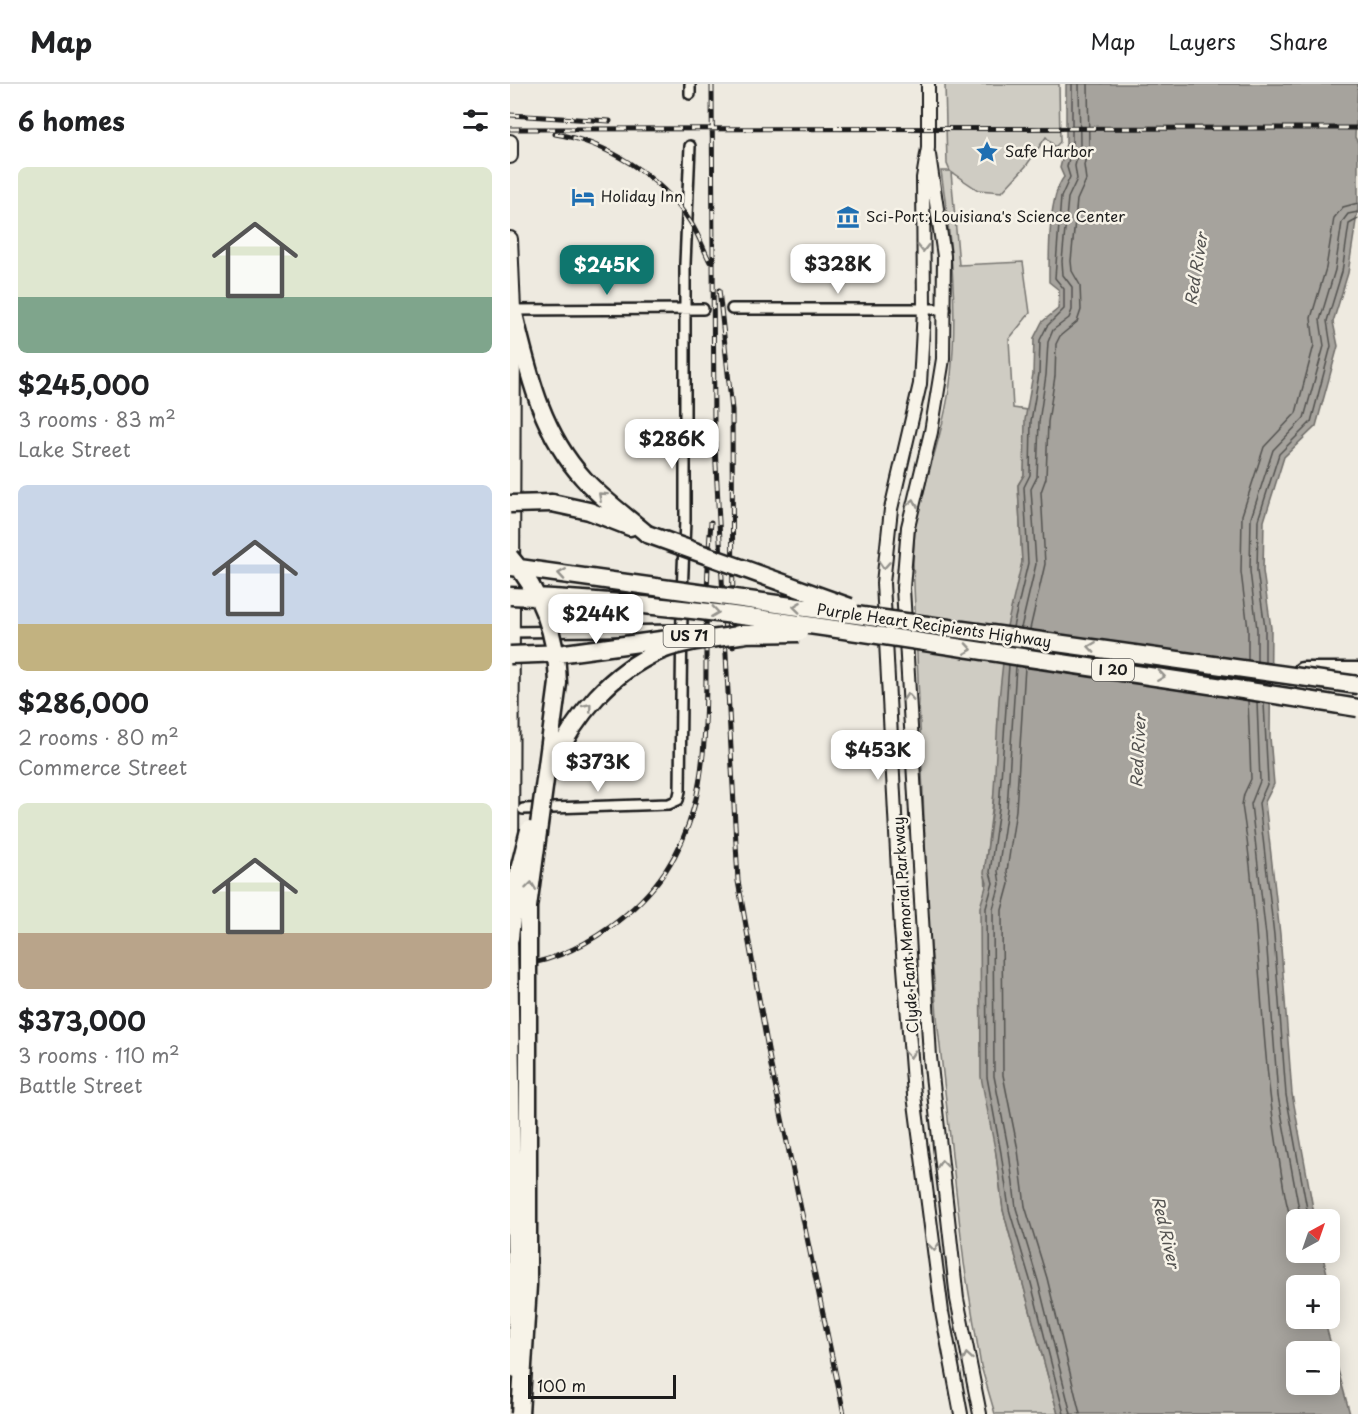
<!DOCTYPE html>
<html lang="en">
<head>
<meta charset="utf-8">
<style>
  :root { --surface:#fff; --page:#f6f6f6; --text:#202124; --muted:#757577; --line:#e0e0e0; --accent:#0f766e }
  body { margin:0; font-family:"Playpen Sans",sans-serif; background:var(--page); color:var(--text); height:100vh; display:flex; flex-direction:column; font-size:22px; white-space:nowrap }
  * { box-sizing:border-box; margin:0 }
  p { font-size:20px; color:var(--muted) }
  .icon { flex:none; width:33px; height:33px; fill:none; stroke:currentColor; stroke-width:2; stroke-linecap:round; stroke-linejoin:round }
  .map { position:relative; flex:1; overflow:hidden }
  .sheet { display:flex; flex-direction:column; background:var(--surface); width:510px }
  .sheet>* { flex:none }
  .needle { width:39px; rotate:40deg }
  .buttons { position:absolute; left:776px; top:1125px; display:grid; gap:12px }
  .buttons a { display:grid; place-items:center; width:54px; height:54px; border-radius:9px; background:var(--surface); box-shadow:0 3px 15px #0003; font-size:30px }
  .scale { position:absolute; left:18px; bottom:15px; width:148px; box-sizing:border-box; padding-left:6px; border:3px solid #1c1c1c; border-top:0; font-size:16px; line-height:21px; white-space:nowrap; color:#1c1c1c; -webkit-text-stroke:4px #f7f3e8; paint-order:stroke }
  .price { position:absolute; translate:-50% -51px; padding:0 14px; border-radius:12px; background:#fff; color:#222; font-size:20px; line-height:39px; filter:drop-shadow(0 2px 3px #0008) }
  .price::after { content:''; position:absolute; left:50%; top:36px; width:18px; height:14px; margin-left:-9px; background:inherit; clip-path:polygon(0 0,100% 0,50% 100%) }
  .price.current { background:var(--accent); color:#fff }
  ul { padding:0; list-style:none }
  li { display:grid; align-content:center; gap:12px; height:318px; padding:0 18px }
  li span { display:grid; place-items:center; height:186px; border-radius:9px; color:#555 }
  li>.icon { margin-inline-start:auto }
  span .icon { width:108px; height:108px; fill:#fffc; stroke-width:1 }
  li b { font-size:26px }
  h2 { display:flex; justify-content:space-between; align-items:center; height:72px; padding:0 18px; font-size:26px }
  header { display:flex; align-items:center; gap:36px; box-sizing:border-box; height:84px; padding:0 30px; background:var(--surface); border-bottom:2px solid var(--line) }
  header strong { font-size:28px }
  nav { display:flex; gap:33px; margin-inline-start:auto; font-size:21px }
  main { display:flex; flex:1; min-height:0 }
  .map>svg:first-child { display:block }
  .green { fill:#cfccc3; stroke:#767470; stroke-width:1.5 }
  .water { fill:#a6a39d; stroke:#6f6d69; stroke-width:1.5; fill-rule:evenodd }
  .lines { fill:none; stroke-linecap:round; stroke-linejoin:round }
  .shore { stroke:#535250; stroke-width:1.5 }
  .street-casing { stroke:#1c1c1c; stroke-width:14 }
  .secondary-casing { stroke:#1c1c1c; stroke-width:16 }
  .primary-casing { stroke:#1c1c1c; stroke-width:18 }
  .highway-casing { stroke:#1c1c1c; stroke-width:21 }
  .street { stroke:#f7f3e8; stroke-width:9 }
  .secondary { stroke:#f7f3e8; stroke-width:12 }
  .primary { stroke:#f7f3e8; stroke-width:14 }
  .highway { stroke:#f7f3e8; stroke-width:16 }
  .rail-casing { stroke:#1c1c1c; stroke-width:5 }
  .rail { stroke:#f7f3e8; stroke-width:3; stroke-dasharray:9; stroke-linecap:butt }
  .primary-bridge-casing { stroke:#1c1c1c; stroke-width:18; stroke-linecap:butt }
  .highway-bridge-casing { stroke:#1c1c1c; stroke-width:21; stroke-linecap:butt }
  .primary-bridge { stroke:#f7f3e8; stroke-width:14 }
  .highway-bridge { stroke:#f7f3e8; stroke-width:16 }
  .oneway { stroke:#94928c }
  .labels { text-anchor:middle; stroke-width:5; stroke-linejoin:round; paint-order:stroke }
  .shield { fill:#f7f3e8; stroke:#5e5c59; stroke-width:1.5 }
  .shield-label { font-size:14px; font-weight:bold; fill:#1c1c1c }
  .poi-label { font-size:15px; fill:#1c1c1c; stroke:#f7f3e8; text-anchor:start }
  .street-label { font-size:15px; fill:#1c1c1c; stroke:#f7f3e8 }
  .water-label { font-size:16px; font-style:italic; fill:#535250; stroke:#f7f3e8 }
</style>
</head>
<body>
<header>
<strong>Map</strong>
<nav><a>Map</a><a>Layers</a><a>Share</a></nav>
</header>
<main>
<section class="sheet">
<h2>6 homes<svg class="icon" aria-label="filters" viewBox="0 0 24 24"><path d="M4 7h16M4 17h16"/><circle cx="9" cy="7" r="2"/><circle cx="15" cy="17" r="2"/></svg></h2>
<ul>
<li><span style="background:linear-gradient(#dfe7d0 70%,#7fa58c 0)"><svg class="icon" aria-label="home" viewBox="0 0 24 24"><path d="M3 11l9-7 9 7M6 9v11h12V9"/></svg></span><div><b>$245,000</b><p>3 rooms · 83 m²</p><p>Lake Street</p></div></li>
<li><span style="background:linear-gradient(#c9d6e8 75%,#c2b280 0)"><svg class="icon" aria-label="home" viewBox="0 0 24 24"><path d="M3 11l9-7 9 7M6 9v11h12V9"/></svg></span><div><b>$286,000</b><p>2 rooms · 80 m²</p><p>Commerce Street</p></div></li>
<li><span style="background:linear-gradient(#dfe7d0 70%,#b9a48a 0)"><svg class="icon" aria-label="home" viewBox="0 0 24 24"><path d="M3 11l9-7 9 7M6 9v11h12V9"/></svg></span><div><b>$373,000</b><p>3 rooms · 110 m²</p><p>Battle Street</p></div></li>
</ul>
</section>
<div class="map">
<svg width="848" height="1330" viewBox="0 0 848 1330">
  <rect width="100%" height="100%" fill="#eeeae0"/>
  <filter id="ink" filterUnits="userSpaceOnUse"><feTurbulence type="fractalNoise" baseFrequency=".0167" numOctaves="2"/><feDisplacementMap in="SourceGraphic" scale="12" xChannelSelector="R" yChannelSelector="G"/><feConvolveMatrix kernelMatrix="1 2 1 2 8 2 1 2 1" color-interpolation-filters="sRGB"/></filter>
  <g filter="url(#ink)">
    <path class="green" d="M435,0H549L550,58L545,63L536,53L516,82L492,108L468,106L441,88L449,181L513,178L520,229L499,255L503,324L517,326L514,391L508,401L512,478L475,783L486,1070L493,1126L548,1330H485L471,1282L454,1179L428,944L418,826L403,478C404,465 404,451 406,437C417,389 436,341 441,291C448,223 441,153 431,87H440L437,80Z"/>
    <path class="water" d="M556,0H848L845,53L848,59V124L838,189L823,238L828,262L806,342L774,373L754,437L753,487L761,544L760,653L764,700L755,718L770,850L782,1010L805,1135L786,1136V1168L812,1169L821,1206L819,1208V1202H786V1234L814,1235L840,1330H548L493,1126L486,1070L471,993L470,823L477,799L474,789L483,724L489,615L497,542L512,478L508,401L514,391L515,336L523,290L524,254L532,238L548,225L549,206L539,198C539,171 538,113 554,93L550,84L556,60ZM786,1268H819V1300H786Z"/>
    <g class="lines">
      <path class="shore" d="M503,543L518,479L514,403L520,391L521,337L529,290L530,256L537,242L554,225V205L545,194L551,113L560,93L557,83L562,60V0
        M511,544L526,480L521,405L527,393L529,338L536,291L538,258L543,246L559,234L562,226V203L553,191L552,177L558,114L567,95L565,82L570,61L569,0
        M520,545L535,480L531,408L536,394L538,338L545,292L546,260L550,252L567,238L571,226L570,201L562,187L561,177L567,116L576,96L574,81L579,61L578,0
        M738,576V545L731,488L732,431L754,363L786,329L804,261L801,234L816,184L824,134L833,123L848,119
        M747,577V545L740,487L741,434L763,366L794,334L814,262L810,236L825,186L832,138L838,130L848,128
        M755,578V544L747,487L748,436L769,370L801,338L821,262L817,237L832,188L839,140L848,135
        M499,581L489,724L480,788L483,799L476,824L477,993L491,1069L499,1125L521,1199L554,1330
        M506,582L497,725L488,787L490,800L483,825L484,992L499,1068L506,1124L528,1197L561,1330
        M515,583L506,726L497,787L499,800L492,826L493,991L508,1066L515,1122L537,1194L570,1330
        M738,617L741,695L734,710L732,721C750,834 749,949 767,1062C772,1089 774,1122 786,1147
        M747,618L750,697L741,720L756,852L768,1012L791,1136
        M754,619L758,698L749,719L764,851L776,1011L799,1136"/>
      <g class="street-casing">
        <path id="street" d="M180,10V0
          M222,225H435
          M0,226L193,225
          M172,510L175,436V180L180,62
          M0,548L172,546
          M13,725L159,720L168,716L170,707L172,523"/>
      </g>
      <g class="secondary-casing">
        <path id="secondary" d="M418,0V64L413,94L414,225L410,300L381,425L373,499L391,845L404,1011L432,1228L451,1330
          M419,71L434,172L433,275L421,348L398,443L393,504L420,973L447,1215L470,1330"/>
      </g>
      <g class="primary-casing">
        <path id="primary" d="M0,58V72
          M0,155L3,226L1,801"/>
      </g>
      <g class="highway-casing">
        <path id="highway" d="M3,226C18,287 30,347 74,395C93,416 116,432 137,450
          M42,419L79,427L120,443
          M792,587H848"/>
      </g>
      <use href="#street" class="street"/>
      <use href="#secondary" class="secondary"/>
      <use href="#primary" class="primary"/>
      <use href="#highway" class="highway"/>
      <g class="rail-casing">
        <path id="rail" d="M202,0L204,343L228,797L261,982L334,1330
          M0,31L100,37
          M0,45L848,44
          M45,50C96,58 150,92 179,136C188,149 193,164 200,178
          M209,206L222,326L223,563
          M0,882C36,880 71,864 100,843C196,774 196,681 196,574C196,529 197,484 201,438"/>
      </g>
      <use href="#rail" class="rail"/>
      <g class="primary-bridge-casing">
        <path id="primary-bridge" d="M0,854L6,1286"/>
      </g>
      <g class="highway-bridge-casing">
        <path id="highway-bridge" d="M0,420L42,419
          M137,450L340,523
          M0,473C31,508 47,552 48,599L18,823V1201L10,1330
          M2,483L848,601
          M0,512C168,518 333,546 499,571C615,589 732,605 848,624
          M228,550L289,549
          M0,571L55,569L166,554
          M43,679C65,632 101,588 150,567C177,556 209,554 237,550
          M0,854L6,798L19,746"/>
      </g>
      <use href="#primary-bridge" class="primary-bridge"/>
      <use href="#highway-bridge" class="highway-bridge"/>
    </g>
    <defs><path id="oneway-chevron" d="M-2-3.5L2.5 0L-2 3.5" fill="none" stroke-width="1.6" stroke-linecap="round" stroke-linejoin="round" transform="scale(1.5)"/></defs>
    <g class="oneway">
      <use href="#oneway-chevron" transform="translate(413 164) rotate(89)"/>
      <use href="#oneway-chevron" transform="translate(92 412) rotate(-138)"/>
      <use href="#oneway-chevron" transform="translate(403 419) rotate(-79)"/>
      <use href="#oneway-chevron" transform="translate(374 481) rotate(94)"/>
      <use href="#oneway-chevron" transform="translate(52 490) rotate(-171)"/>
      <use href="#oneway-chevron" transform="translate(287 523) rotate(-173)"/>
      <use href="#oneway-chevron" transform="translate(205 528) rotate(8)"/>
      <use href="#oneway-chevron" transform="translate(582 563) rotate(-172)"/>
      <use href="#oneway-chevron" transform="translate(458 565) rotate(9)"/>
      <use href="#oneway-chevron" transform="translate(651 592) rotate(8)"/>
      <use href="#oneway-chevron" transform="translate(398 613) rotate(-93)"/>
      <use href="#oneway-chevron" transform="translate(78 623) rotate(-51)"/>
      <use href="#oneway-chevron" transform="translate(21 802) rotate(-83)"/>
      <use href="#oneway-chevron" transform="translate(400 970) rotate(85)"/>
      <use href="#oneway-chevron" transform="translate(432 1080) rotate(-96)"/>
      <use href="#oneway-chevron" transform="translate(424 1163) rotate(83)"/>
      <use href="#oneway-chevron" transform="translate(457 1273) rotate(-100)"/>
    </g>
  </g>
  <defs>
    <g id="sight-bare" transform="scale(1.8)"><path d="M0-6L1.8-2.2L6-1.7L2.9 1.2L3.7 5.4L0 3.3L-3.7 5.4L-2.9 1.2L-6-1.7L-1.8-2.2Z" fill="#1f6fb2" stroke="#f7f3e8" stroke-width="2.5" paint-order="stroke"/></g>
    <g id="hotel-bare" transform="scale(1.8)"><path d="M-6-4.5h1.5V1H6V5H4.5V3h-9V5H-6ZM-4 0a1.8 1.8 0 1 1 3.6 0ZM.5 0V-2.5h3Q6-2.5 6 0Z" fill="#1f6fb2" stroke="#f7f3e8" stroke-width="2.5" paint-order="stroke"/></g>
    <g id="museum-bare" transform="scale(1.8)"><path d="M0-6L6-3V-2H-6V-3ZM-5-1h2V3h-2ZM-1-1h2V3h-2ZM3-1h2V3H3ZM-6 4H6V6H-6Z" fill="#1f6fb2" stroke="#f7f3e8" stroke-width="2.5" paint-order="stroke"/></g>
  </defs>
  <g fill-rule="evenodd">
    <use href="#sight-bare" x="477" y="68"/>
    <use href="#hotel-bare" x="73" y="113"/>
    <use href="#museum-bare" x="338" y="133"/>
  </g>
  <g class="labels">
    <g class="shield">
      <rect x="153.5" y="541" width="51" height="22" rx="4.5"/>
      <rect x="582" y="575" width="42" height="22" rx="4.5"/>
    </g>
    <g class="shield-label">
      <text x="179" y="557">US 71</text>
      <text x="603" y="591">I 20</text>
    </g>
    <g class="poi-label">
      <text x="495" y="73">Safe Harbor</text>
      <text x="91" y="118">Holiday Inn</text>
      <text x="356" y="138">Sci-Port: Louisiana's Science Center</text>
    </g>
    <g class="street-label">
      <text transform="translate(424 542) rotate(8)" y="5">Purple Heart Recipients Highway</text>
      <text transform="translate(396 841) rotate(-94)" y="5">Clyde Fant Memorial Parkway</text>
    </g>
    <g class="water-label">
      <text transform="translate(686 185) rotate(-81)" y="6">Red River</text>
      <text transform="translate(628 667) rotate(-87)" y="6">Red River</text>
      <text transform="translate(656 1148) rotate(77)" y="6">Red River</text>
    </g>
  </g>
</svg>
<div class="buttons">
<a><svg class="needle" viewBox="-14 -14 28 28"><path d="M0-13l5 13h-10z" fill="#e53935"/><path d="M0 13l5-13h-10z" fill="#757577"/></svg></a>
<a>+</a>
<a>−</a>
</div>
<div class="scale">100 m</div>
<b class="price" style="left:328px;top:211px">$328K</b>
<b class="price current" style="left:97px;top:212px">$245K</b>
<b class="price" style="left:162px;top:386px">$286K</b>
<b class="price" style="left:86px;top:561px">$244K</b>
<b class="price" style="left:368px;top:697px">$453K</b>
<b class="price" style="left:88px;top:709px">$373K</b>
</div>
</main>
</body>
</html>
